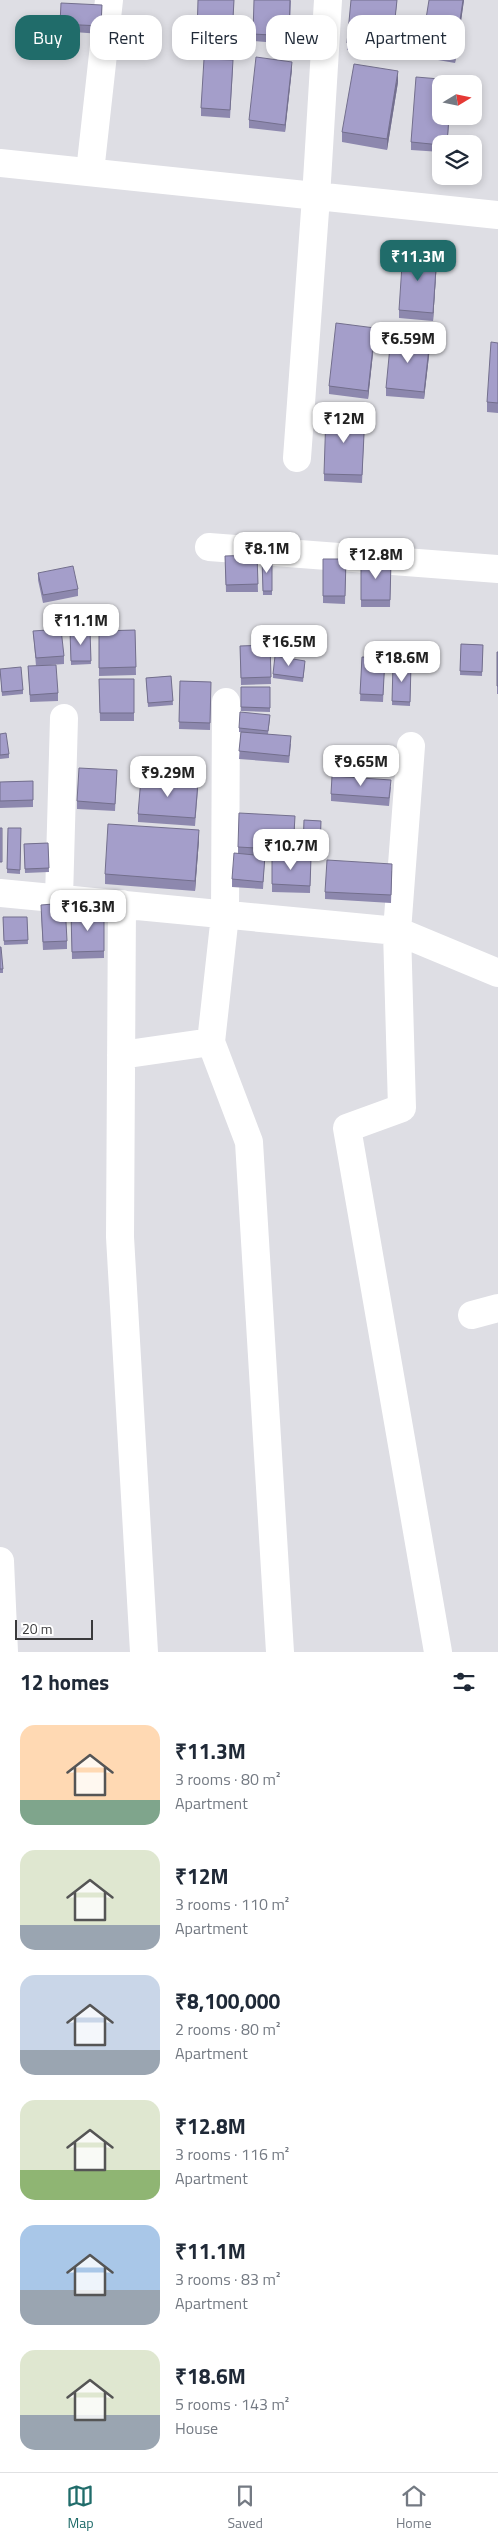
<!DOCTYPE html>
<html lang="en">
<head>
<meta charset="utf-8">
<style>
  :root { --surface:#fff; --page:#f6f6f7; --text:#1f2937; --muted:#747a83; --line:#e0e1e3; --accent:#206c6a }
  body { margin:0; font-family:"Titillium Web",sans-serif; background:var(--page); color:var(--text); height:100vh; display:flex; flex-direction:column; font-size:19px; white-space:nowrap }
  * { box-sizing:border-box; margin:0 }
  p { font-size:16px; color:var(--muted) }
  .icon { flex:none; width:28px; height:28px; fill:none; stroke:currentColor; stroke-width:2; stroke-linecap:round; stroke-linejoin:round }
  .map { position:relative; height:1652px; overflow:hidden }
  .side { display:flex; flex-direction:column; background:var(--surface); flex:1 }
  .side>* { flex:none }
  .guide { position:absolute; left:15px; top:15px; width:469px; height:45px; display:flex; gap:10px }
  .needle { width:32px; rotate:80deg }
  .fabs { position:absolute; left:432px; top:75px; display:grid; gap:10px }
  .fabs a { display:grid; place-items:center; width:50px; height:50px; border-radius:10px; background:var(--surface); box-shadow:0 2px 8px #0003; font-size:25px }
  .scale { position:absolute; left:15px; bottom:12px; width:78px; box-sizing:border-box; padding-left:5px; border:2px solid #3a3a3c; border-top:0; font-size:14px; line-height:18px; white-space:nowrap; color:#3a3a3c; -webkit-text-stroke:4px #fff; paint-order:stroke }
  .price { position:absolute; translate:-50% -42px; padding:0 11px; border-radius:10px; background:#fff; color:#222; font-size:16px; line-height:32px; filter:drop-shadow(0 1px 2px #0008) }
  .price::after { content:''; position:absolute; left:50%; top:30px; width:15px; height:11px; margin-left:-8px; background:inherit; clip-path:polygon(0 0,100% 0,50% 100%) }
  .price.selected { background:var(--accent); color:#fff }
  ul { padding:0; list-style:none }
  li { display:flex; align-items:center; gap:15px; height:125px; padding:0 20px }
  li span { display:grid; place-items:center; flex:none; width:140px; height:100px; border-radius:15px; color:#555 }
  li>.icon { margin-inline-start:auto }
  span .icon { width:60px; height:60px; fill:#fffc; stroke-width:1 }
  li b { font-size:21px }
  h2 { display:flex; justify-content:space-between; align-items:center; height:60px; padding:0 20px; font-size:21px }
  .chip { padding:0 18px; border-radius:15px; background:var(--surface); box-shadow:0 2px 8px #0003; font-size:18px; line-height:45px }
  .chip.selected { background:var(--accent); color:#fff }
  .menu { display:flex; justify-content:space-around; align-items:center; height:70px; border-top:1px solid var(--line); background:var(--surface); font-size:14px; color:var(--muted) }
  .menu a { display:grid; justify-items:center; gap:2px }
  .menu .selected { color:var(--accent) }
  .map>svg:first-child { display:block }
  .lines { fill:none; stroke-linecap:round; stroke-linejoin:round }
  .minor { stroke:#fff; stroke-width:28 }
  .wall { fill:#8d88ae }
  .shaded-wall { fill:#736f8d }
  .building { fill:#a49eca; stroke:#736f8d }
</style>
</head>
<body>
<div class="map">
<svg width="498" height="1652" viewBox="0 0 498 1652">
  <rect width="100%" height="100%" fill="#dedee4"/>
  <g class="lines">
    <path class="minor" d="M0,163L498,215
      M90,172L109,0
      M297,458L316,197L328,0
      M209,547L498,569
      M226,702L225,915L211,1042L249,1142L280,1652
      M411,746L397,931L402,1108L347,1128L438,1652
      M0,893L397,931L498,973
      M59,898L64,718
      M122,904L120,1237L144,1652
      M121,1055L211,1042
      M472,1315L498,1308
      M0,1561L4,1652"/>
  </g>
  <path class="wall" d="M234,0L232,43L197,42V35Z
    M291,0L289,44L253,41V34Z
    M397,0L392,54L347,50V43Z
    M464,0L455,63L421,57V50Z
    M102,5L101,34L60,31V24Z
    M233,68L230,118L201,116V108Z
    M292,69L285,132L249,128V120Z
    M398,82L387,150L342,142V132Z
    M441,116H450L447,144H441V152L411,150V142Z
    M437,260L433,321L399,318V310Z
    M375,335L368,399L329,394V386Z
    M498,343V413L487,412V402Z
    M430,347L424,399L386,396V388Z
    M365,414L362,483L324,481V474Z
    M257,555L258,592H226L225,556Z
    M262,558H272V595H263Z
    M323,559H346L345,604L323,603Z
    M361,561H391L390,607H361Z
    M38,573L78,589V596L43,603L38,580Z
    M135,630L136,675L99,676V631Z
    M33,631L64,656V664L36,666Z
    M90,631L91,664L71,665L70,632Z
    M461,644L483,645L482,676L460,675Z
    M270,645L271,684L241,685L240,646Z
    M497,652H498V694H497Z
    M362,657L385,658L383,702L360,701Z
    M305,664L303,682L273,678V674Z
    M393,665H411L410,706L392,705Z
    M28,666L58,693V701L30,702Z
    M0,669L23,690V694L2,696Z
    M171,676L173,705L148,707L146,678Z
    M99,679H134V721H100Z
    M180,681L211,682L210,730L179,729Z
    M241,687H270V712L241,711Z
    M270,719L268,734L291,744L289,763L239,759L241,732H239V728Z
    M0,734L9,754V758L0,759Z
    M117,770L115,811L77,809V801Z
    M33,781V807L0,808V782Z
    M391,787L389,806L331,801V794Z
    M198,789L195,826L138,822V814Z
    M304,820L321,821L320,854L303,853Z
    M295,824L293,857L311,858L310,893L272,892V857H282L265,856L263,889L232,887V879L238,854V847Z
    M8,828H21L20,874L7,873Z
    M199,840L195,891L105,884V874Z
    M48,843L49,872L25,873L24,844Z
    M392,871L391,903L325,899V892Z
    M41,912L67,941V949L43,950Z
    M71,913H104V958L72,959Z
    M3,917H27L28,944L4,945Z
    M0,947L3,969V973H0Z"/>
  <path class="shaded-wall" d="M397,0L392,54V47Z
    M463,0H464L455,63V55Z
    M292,62V69L285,132V125Z
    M398,71V82L387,150V139Z
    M437,253V260L433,321V313Z
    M375,328V335L368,399V391Z
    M430,339V347L424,399V392Z
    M199,830V840L195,891V881Z"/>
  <path class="building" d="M198,0H234L232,36L197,35Z
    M254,0H290L289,36L253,34Z
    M351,0H397L392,47L347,43Z
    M429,0H463L455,55L421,50Z
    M61,3L102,5L101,26L60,24Z
    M256,57L292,62L285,125L249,120Z
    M204,59L233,60L230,110L201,108Z
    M354,64L398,71L387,139L342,132Z
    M416,77L452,80V84H441V116H449L447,144H441V145L411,142Z
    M403,250L437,253L433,313L399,310Z
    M336,323L375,328L368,391L329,386Z
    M391,336L430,339L424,392L386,388Z
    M491,342L498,343V403L487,402Z
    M326,413L365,414L362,475L324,474Z
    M257,555L258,584L226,585L225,556Z
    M262,558H272V591H263Z
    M323,559H346L345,596H323Z
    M361,561H391L390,600H361Z
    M73,566L78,589L43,595L38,573Z
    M61,629L64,656L36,658L33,631Z
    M135,630L136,667L99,668V631Z
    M90,631L91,661H71L70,632Z
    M461,644L483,645L482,672L460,671Z
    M270,645L271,677L241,678L240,646Z
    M497,652H498V686H497Z
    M275,656L305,661L303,678L273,674Z
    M362,657L385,658L383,695L360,694Z
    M56,665L58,693L30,695L28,666Z
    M393,665H411L410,702L392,701Z
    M21,667L23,690L2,692L0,669Z
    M171,676L173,701L148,703L146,678Z
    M99,679H134V713H100Z
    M180,681L211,682L210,723L179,722Z
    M241,687H270V708L241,707Z
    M240,712L270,715L268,731L239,728Z
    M241,732L291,736L289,756L239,751Z
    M6,733L9,754L0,755V734Z
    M79,768L117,770L115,804L77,801Z
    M332,776L391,780L389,798L331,794Z
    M141,778L198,782L195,818L138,814Z
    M33,781V800L0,801V782Z
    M239,813L295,816L293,850L238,847Z
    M304,820L321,821L320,850L303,849Z
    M108,824L199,830L195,881L105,874Z
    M0,828H2V862H0Z
    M8,828H21L20,870L7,869Z
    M48,843L49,868L25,869L24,844Z
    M234,853L265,856L263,882L232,879Z
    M272,857L311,858L310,886L272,884Z
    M327,860L392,864L391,895L325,892Z
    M65,903L67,941L43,942L41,905Z
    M71,913H104V951L72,952Z
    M3,917H27L28,940L4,941Z
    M0,947H1L3,969H0Z"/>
</svg>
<div class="fabs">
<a><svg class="needle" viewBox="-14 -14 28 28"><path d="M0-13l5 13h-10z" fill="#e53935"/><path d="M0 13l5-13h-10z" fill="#747a83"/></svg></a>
<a><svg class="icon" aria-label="layers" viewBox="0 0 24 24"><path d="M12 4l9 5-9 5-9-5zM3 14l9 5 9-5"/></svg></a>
</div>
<div class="scale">20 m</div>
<b class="price selected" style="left:418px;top:282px">₹11.3M</b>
<b class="price" style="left:408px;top:364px">₹6.59M</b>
<b class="price" style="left:344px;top:444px">₹12M</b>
<b class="price" style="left:267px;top:574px">₹8.1M</b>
<b class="price" style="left:376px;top:580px">₹12.8M</b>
<b class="price" style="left:81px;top:646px">₹11.1M</b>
<b class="price" style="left:289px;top:667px">₹16.5M</b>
<b class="price" style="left:402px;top:683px">₹18.6M</b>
<b class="price" style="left:361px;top:787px">₹9.65M</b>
<b class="price" style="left:168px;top:798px">₹9.29M</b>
<b class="price" style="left:291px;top:871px">₹10.7M</b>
<b class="price" style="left:88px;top:932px">₹16.3M</b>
<div class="guide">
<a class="chip selected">Buy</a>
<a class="chip">Rent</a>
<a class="chip">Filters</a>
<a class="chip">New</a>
<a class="chip">Apartment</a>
</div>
</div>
<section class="side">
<h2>12 homes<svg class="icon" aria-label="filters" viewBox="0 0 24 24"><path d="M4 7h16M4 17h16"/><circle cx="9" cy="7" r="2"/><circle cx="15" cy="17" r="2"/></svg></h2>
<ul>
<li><span style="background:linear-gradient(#ffd9b3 75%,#7fa58c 0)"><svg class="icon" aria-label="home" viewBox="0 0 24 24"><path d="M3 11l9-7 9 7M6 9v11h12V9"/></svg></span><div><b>₹11.3M</b><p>3 rooms · 80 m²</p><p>Apartment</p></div></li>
<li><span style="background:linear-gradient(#dfe7d0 75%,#9aa5b1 0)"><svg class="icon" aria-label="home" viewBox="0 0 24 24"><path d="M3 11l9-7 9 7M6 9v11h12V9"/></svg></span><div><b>₹12M</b><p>3 rooms · 110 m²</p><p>Apartment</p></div></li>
<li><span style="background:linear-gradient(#c9d6e8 75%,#9aa5b1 0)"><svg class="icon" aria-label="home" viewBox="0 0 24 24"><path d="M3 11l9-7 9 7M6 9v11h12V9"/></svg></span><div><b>₹8,100,000</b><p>2 rooms · 80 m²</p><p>Apartment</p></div></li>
<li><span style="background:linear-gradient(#dfe7d0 70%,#8fb573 0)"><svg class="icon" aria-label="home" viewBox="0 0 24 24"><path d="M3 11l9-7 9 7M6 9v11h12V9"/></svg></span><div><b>₹12.8M</b><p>3 rooms · 116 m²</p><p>Apartment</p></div></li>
<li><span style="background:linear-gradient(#a9c7e8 65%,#9aa5b1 0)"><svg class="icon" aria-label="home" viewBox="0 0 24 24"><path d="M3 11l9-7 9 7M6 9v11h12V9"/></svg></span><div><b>₹11.1M</b><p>3 rooms · 83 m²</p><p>Apartment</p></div></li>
<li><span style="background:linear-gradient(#dfe7d0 65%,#9aa5b1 0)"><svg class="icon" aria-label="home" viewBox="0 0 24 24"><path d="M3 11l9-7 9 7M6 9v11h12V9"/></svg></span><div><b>₹18.6M</b><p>5 rooms · 143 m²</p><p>House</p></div></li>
</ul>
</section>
<nav class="menu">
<a class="selected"><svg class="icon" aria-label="map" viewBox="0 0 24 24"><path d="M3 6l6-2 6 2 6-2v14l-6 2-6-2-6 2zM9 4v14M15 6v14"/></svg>Map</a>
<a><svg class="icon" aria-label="saved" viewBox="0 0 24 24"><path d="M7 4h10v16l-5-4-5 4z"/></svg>Saved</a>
<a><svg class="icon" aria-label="home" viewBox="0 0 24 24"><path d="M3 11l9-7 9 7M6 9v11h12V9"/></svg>Home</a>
</nav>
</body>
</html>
